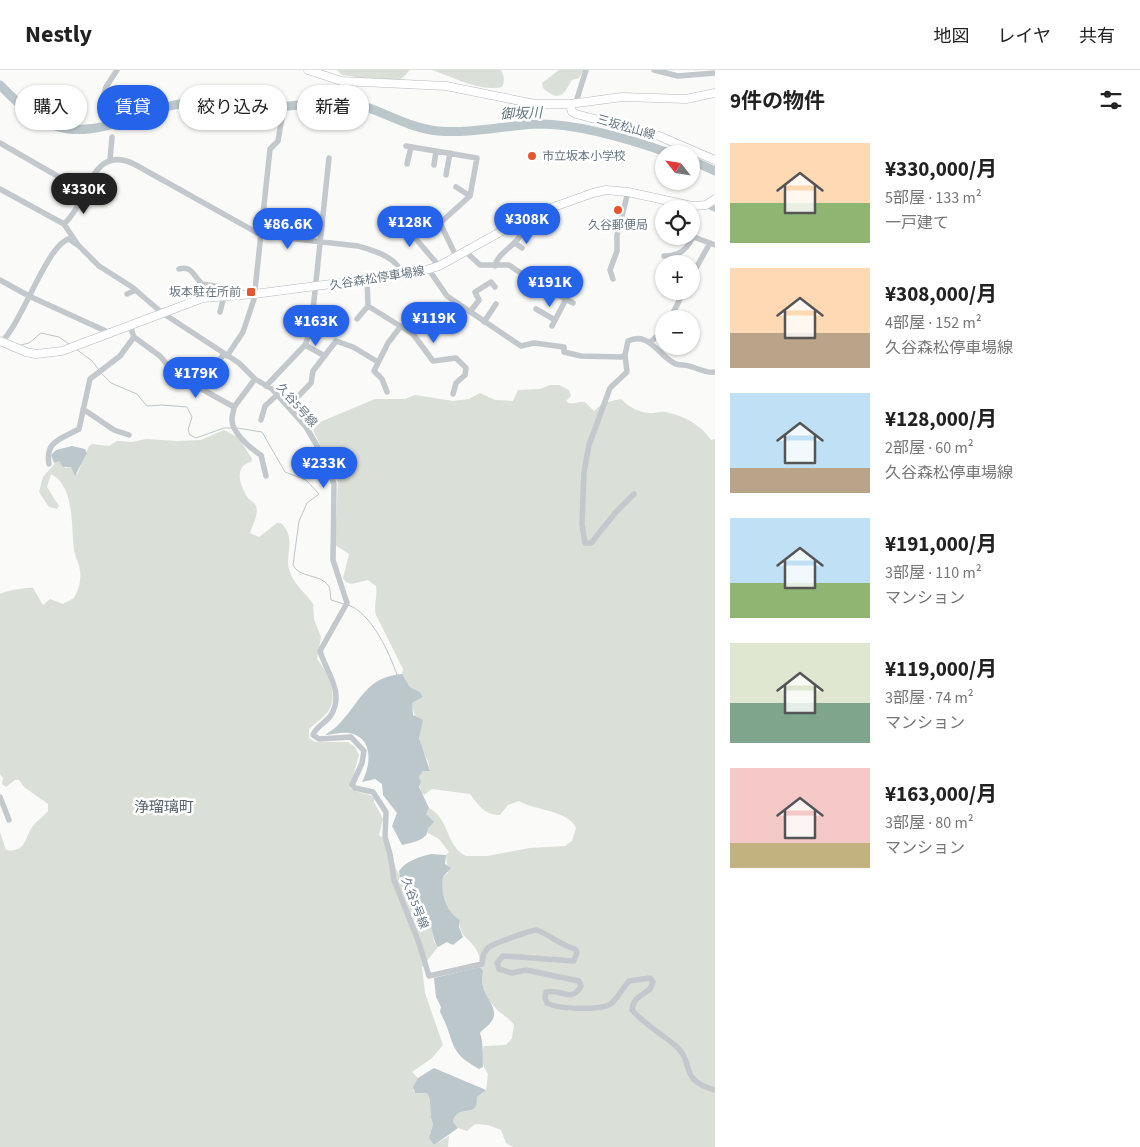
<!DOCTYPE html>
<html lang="ja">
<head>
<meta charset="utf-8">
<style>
  :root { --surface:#fff; --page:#f6f6f6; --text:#222; --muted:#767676; --line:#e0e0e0; --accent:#2563eb }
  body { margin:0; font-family:"Source Sans 3","Noto Sans JP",sans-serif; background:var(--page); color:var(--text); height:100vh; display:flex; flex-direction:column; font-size:19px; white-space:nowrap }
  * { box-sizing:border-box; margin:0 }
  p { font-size:16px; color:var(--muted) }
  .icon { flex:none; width:28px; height:28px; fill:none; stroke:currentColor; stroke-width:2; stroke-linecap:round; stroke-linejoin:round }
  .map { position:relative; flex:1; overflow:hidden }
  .panel { display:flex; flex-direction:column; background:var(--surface); width:425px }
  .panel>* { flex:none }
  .guide { position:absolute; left:15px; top:15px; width:475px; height:45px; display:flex; gap:10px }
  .needle { width:32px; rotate:300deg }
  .controls { position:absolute; left:655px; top:75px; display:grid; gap:10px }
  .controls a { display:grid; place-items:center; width:45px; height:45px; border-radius:50%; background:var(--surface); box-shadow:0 1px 4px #0004; font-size:25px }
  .price { position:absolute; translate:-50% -42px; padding:0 11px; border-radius:18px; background:var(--accent); color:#fff; font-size:16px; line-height:32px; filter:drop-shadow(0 1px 2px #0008) }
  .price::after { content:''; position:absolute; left:50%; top:30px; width:15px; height:11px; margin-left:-8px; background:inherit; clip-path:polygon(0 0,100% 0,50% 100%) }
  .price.current { background:#222; color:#fff }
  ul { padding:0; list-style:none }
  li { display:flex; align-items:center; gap:15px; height:125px; padding:0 15px }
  li span { display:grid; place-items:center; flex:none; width:140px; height:100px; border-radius:0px; color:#555 }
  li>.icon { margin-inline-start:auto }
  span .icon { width:60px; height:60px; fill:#fffc; stroke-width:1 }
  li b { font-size:21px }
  h2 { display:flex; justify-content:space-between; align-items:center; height:60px; padding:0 15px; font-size:21px }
  .tag { padding:0 18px; border-radius:22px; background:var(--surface); box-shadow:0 1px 4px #0004; font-size:18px; line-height:45px }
  .tag.current { background:var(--accent); color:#fff }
  header { display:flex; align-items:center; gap:30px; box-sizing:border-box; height:70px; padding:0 25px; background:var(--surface); border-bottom:1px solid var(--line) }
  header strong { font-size:24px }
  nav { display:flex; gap:28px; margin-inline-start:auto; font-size:18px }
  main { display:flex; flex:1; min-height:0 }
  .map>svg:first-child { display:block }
  .green { fill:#dadfd7 }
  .water { fill:#bbc7cb }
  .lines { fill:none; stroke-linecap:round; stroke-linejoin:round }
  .stream { stroke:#bbc7cb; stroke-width:1 }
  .river { stroke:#bbc7cb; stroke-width:9 }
  .secondary-casing { stroke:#b3babf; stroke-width:9 }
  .street { stroke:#c3c8cc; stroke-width:5.5 }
  .secondary { stroke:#fff; stroke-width:8 }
  .poi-dot { fill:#e4572e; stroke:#fff; stroke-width:2 }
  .labels { text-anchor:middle; stroke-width:5; stroke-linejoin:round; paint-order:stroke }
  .street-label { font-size:12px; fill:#657683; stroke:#fff }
  .poi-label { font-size:12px; fill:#657683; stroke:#fff; text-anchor:start }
  .water-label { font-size:14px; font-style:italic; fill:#60757c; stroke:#fff }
  .quarter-label { font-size:15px; fill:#57646e; stroke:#fff }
</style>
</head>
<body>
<header>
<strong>Nestly</strong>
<nav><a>地図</a><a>レイヤ</a><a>共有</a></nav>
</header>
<main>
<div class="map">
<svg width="715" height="1077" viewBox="0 0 715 1077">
  <rect width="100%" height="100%" fill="#fafaf8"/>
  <path class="green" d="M337,0H410C406,4 403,9 397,10C384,13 357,7 342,5Z
    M432,0H501C504,6 505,11 502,17C479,22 453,7 432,0Z
    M559,0H584L579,8L572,10C563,26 559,32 543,18L542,13Z
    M550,315H559L569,320L571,326L566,331C571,337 578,330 585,332L594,341L603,333L621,329C629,337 638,342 649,343C654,344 660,341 665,342C683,345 700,354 711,370L715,369V1077H513L506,1073L501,1060L488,1055L475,1054L467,1061L458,1058L453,1052C456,1036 472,1045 476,1036C477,1033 477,1030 477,1027L486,1020L488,1004C482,996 480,985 484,976L506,975L512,968L514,955C508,946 498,943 492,934C475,912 486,903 478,883C473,869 458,868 460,850C445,841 441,823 443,807L448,803L446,785L449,782L439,769L428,763L426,744L429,738C450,749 445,775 466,786H487L530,778L565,776L572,771L576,758C568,740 536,741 519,731L508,735L500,745C486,746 478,735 470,724L432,719L424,725L421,722L419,707L423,701H430L428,691L420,677L419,659L412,636V633L423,627L420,622L410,617L402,604L403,599L376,545C373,535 378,527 376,516L368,510L351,514L346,512L343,508L349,484L335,475L338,412L313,360L320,352L375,329H405L415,325L453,331L469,329L480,323L495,330L513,331L518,320L540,319Z
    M224,360L239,368L252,389L251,392C233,396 240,416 248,428C250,430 255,433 256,436C259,445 252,455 250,463L259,467L277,453H281C298,470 283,485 290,502C295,516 306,523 313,534L314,549L321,567L317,589C327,602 339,623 329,640C325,647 315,653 309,659V668L315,672H348L355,677L359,685L350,718C357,724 368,722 374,728V732L383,749L379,765L389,773L396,799L432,857L434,872L438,877L422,897L425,923L443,975L432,988L412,1002L418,1008L413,1020L415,1023H427C433,1032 428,1044 433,1054L429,1068L434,1075L449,1066L448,1077H0V762L6,780C26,783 25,768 31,759C35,752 43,747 48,741V734L24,717L19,710H15L6,717L2,714L3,708L0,704V524C5,521 28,517 33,518L43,535L50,529L63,534L74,528C76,523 80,516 80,510C82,498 76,490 74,480C71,457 75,416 51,404L47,417L59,436L57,439L49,437L39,422L43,407L57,391H59L65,398L71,397L77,405L89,376L92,374L109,376L117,371L132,372L146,369L177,371L201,370Z"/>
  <path class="water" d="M72,376L85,379L87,383L75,406L71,397H63L59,391L54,393L51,385L56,380Z
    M402,604L410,617L420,622L423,627L412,633L413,645L423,650L419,668L430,701H423L419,707L421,712L419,717L429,738L426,744L434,752L428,758C428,771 413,772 402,775L392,756L397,743L383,725L382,714L375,709L362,712C371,696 374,667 349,663C341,662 333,665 325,665C330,661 336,658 340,653C361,631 366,607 402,604Z
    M431,784L446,785L445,794L451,798L443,807C441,823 445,841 460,850L459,857L463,867L453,875L447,872L438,877C431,868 435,854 423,850L406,814L401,812L399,801C406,791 419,787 431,784Z
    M480,897L483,901C477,925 499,933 493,949C490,955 484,958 480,963C484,975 482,985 483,997L479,999C446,981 456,971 440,942L441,937L436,927L434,908Z
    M434,998L486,1020L477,1027C477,1030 477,1033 476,1036C472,1045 456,1036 453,1052L458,1058L434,1075L429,1068L433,1054C428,1044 433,1032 427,1023H415L413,1017L418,1008Z"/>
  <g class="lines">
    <path class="stream" d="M21,275L29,273L41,263L59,267L69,274
      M76,279L92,291L99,300
      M101,303L111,313L137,324L147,336L162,335L187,337L192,347L188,360L190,365L196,368L224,358H233
      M237,358L262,362L285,402L306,410L319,424L307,433L299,451L293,495C299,508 320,504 328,515C331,519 330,525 331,530L344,534
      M348,535C371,542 390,584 397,605"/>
    <path class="river" d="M0,15C21,36 38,55 68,59C110,64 146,37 186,33C215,31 244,37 273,37C299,37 326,28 352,33C381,39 407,58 438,61C472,64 506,55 540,54C579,54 635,71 672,84
      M691,90L715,101"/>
    <g class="secondary-casing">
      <path id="secondary" d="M308,0L341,11L446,16L535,34H570L622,27L686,29L715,23
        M570,34L572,42L576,44L659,66L715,90
        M0,271L26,282L36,284L62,281L203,228L254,224L416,203L439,196L531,145L593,123L606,120L628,122L692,136L706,135L715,129"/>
    </g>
    <path class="street" d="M654,0L678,6L715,3
      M576,32L586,0
      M100,37L106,17L117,0
      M0,73L85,122
      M406,76L477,88L470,126L440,153L456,186
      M110,90L112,67
      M407,94L411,77
      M434,95L436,81
      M446,105L450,83
      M456,117L470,126
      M0,119L64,154L78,175L99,196L132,217L161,242L239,293L255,309L272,319L306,357L326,391L334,414L333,490L347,533L320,581C326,602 345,622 331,645C326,653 316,656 313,665L319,669L351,667L364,681L362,693L352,715L355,718L373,722L386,742L385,767L390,784L394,810L419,873L429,906L482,894C482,888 484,881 489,877C493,874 533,859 537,860C550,865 560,875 575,879L577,882L574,891L503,886L497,893L499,899L512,903L526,900L579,911L581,916C571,934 562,918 546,922L545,928L547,933C557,939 603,941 612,933C618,927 623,918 629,911L650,908L653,912L650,919C641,926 633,928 632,940C645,955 662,964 677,977C695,994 678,1010 715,1020
      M706,135L715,139
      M539,142L547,156
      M387,151L416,169L439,196
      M64,154C89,132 90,73 134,94L261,165L358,176C374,181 399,187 402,206
      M691,166L715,175
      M412,167L432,142
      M515,173L522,178
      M465,181L480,195H509L534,212L573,233
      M664,186C684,187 693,172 696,155
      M495,196C498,181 517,177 524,159L520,151
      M179,199C192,195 194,207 202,214L222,217L224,226L220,242
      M429,200L447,226L521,276L534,273L564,277V282L581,286L621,287L625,285
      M691,207L710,173
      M613,209L610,200L617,181V165L628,122
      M0,210L29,226L110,263
      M367,210L368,236L413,264L433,291L456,288L466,298L465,305L456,313L453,324
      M127,224L136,220
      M536,239L555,250
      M470,242L479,230L475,222L491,212L495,217
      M357,249L368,236
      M670,249L684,221
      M484,252L496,234
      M552,256L566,229
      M134,267L160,286L170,298L189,312L234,337L255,309
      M650,272L664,261
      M0,273C21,257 46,175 69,169L76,174
      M305,275L325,286
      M227,286L243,262L254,229L270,79L278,71L282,47
      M266,316L305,275C311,263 308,252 313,240L329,88
      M198,318L224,284
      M387,322L382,309L374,301L388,273L401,256
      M234,337C234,341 232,345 232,349C231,362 251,379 261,385L266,406
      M288,337L311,313L313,301L336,271L353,277L378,292
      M83,339L114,360L129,365
      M261,350L265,336L277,325
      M49,394C45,371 61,369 79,359L90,309L120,286L134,267L130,256
      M634,424L616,442L591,473H585L582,454L584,402L589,375L610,318L627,302L625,285L628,271C649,261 658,285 674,293C678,296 684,294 689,296C698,298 706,304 715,302
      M0,727L9,750"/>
    <use href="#secondary" class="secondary"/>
  </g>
  <g class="poi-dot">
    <circle cx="532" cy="86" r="5"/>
    <circle cx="618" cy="140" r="5"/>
    <rect x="246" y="217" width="10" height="10" rx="2.5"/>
  </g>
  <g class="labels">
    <g class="street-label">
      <text transform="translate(626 57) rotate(16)" y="4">三坂松山線</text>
      <text transform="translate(377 208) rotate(-9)" y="4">久谷森松停車場線</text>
      <text transform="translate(297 335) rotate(48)" y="4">久谷5号線</text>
      <text transform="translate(415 833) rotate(69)" y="4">久谷5号線</text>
    </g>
    <g class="poi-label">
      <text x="542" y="90">市立坂本小学校</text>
      <text x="618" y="159" text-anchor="middle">久谷郵便局</text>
      <text x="241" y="226" text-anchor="end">坂本駐在所前</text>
    </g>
    <g class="water-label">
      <text transform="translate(521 43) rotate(-2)" y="5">御坂川</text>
    </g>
    <g class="quarter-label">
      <text x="164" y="742">浄瑠璃町</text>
    </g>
  </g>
</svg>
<div class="controls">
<a><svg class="needle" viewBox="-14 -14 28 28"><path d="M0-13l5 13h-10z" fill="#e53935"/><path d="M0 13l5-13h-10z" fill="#767676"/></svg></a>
<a><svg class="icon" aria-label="locate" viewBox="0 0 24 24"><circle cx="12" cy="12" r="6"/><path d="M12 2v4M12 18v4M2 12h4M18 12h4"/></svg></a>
<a>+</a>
<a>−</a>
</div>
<b class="price current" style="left:84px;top:145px">¥330K</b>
<b class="price" style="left:527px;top:175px">¥308K</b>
<b class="price" style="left:410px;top:178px">¥128K</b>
<b class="price" style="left:288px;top:180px">¥86.6K</b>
<b class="price" style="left:550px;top:238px">¥191K</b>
<b class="price" style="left:434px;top:274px">¥119K</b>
<b class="price" style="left:316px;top:277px">¥163K</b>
<b class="price" style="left:196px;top:329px">¥179K</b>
<b class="price" style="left:324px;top:419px">¥233K</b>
<div class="guide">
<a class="tag">購入</a>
<a class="tag current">賃貸</a>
<a class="tag">絞り込み</a>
<a class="tag">新着</a>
</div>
</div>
<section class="panel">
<h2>9件の物件<svg class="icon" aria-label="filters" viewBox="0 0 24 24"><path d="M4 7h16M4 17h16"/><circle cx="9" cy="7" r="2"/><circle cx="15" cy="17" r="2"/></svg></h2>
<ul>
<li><span style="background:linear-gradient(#ffd9b3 60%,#8fb573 0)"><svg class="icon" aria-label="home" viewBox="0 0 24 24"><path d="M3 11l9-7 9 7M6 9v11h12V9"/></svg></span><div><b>¥330,000/月</b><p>5部屋 · 133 m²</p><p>一戸建て</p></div></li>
<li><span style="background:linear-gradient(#ffd9b3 65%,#b9a48a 0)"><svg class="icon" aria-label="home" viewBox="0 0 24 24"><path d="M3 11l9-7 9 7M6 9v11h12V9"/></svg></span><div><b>¥308,000/月</b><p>4部屋 · 152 m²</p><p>久谷森松停車場線</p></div></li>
<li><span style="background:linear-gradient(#bfe0f5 75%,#b9a48a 0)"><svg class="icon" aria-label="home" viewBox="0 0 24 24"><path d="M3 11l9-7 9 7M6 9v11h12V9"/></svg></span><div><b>¥128,000/月</b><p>2部屋 · 60 m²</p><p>久谷森松停車場線</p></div></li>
<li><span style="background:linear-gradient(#bfe0f5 65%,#8fb573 0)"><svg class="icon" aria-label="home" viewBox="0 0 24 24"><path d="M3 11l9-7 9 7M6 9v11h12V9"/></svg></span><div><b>¥191,000/月</b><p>3部屋 · 110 m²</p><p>マンション</p></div></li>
<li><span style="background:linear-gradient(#dfe7d0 60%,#7fa58c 0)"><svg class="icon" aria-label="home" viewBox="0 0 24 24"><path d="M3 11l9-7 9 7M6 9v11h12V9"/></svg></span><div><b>¥119,000/月</b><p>3部屋 · 74 m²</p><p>マンション</p></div></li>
<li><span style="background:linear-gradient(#f6c9c9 75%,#c2b280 0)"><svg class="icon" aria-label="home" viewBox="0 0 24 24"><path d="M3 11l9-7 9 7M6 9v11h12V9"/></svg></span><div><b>¥163,000/月</b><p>3部屋 · 80 m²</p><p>マンション</p></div></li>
</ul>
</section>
</main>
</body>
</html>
